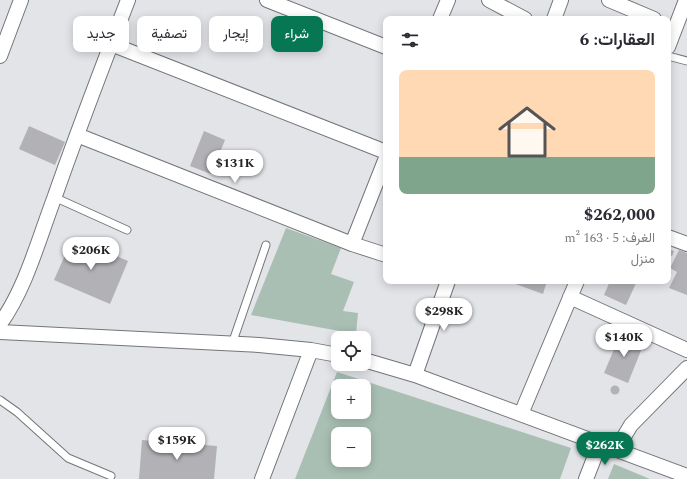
<!DOCTYPE html>
<html lang="ar">
<head>
<meta charset="utf-8">
<style>
  :root { --surface:#fff; --page:#f7f7f7; --text:#2b2b33; --muted:#7c7c81; --accent:#067752 }
  body { margin:0; font-family:Spectral,Vazirmatn,serif; background:var(--page); color:var(--text); direction:rtl; height:100vh; display:flex; flex-direction:column; font-size:15px; white-space:nowrap }
  * { box-sizing:border-box; margin:0 }
  p { font-size:13px; color:var(--muted) }
  .icon { flex:none; width:22px; height:22px; fill:none; stroke:currentColor; stroke-width:2; stroke-linecap:round; stroke-linejoin:round }
  .map { position:relative; flex:1; overflow:hidden; direction:ltr }
  .sheet { position:absolute; left:383px; top:16px; width:288px; height:268px; display:flex; flex-direction:column; background:var(--surface); border-radius:8px; box-shadow:0 2px 10px #0003; direction:rtl }
  .sheet>* { flex:none }
  .top-card { position:absolute; left:12px; top:16px; width:311px; height:36px; direction:rtl; display:flex; gap:8px }
  .controls { position:absolute; left:331px; top:331px; display:grid; gap:8px }
  .controls a { display:grid; place-items:center; width:40px; height:40px; border-radius:8px; background:var(--surface); box-shadow:0 2px 10px #0003; font-size:20px }
  .price { position:absolute; translate:-50% -34px; padding:0 9px; border-radius:14px; background:#fff; color:#222; font-size:13px; line-height:26px; filter:drop-shadow(0 1px 2px #0008) }
  .price::after { content:''; position:absolute; left:50%; top:24px; width:12px; height:9px; margin-left:-6px; background:inherit; clip-path:polygon(0 0,100% 0,50% 100%) }
  .price.current { background:var(--accent); color:#fff }
  ul { padding:0; list-style:none }
  li { display:grid; align-content:center; gap:8px; height:212px; padding:0 16px }
  li span { display:grid; place-items:center; height:124px; border-radius:8px; color:#555 }
  li>.icon { margin-inline-start:auto }
  span .icon { width:72px; height:72px; fill:#fffc; stroke-width:1 }
  li b { font-size:17px }
  h2 { display:flex; justify-content:space-between; align-items:center; height:48px; padding:0 16px; font-size:17px }
  .pill { padding:0 14px; border-radius:8px; background:var(--surface); box-shadow:0 2px 10px #0003; font-size:14px; line-height:36px }
  .pill.current { background:var(--accent); color:#fff }
  .map>svg:first-child { display:block }
  .green { fill:#a9bfb4; fill-rule:evenodd }
  .building { fill:#b2b1b5 }
  .lines { fill:none; stroke-linecap:round; stroke-linejoin:round }
  .service-casing { stroke:#737679; stroke-width:9 }
  .minor-casing { stroke:#737679; stroke-width:16 }
  .service { stroke:#fff; stroke-width:7 }
  .minor { stroke:#fff; stroke-width:14 }
</style>
</head>
<body>
<div class="map">
<svg width="687" height="479" viewBox="0 0 687 479">
  <rect width="100%" height="100%" fill="#e2e4e7"/>
  <path class="green" d="M286,228L341,248L331,274L354,282L343,311L358,313L356,334L251,315Z
    M337,372L571,448L560,479H295ZM338,386H364V412H338ZM338,434H364V460H338Z
    M614,464L650,479H608Z"/>
  <path class="building" d="M29,126L65,142L55,165L19,149Z
    M204,131L225,140L211,174L190,166Z
    M73,237L128,261L110,304L54,280Z
    M668,249L674,251L672,256L668,255Z
    M679,250L687,253V295L669,288L677,272L670,268Z
    M507,281H547L543,294Z
    M610,281H637L626,305L604,295Z
    M608 325a3 3 0 1 1 6 0a3 3 0 1 1-6 0Z
    M621,333L644,343L628,383L604,373Z
    M610.5 390a4.5 4.5 0 1 1 9 0a4.5 4.5 0 1 1-9 0Z
    M142,440L217,446L214,479H139Z"/>
  <g class="lines">
    <g class="service-casing">
      <path id="service" d="M668,56L687,61
        M54,197L127,230
        M232,344L266,245
        M0,400L17,412L68,458L111,476"/>
    </g>
    <g class="minor-casing">
      <path id="minor" d="M267,0L386,47
        M489,0L525,19
        M609,0L654,19
        M440,19L448,0
        M554,19L561,0
        M111,44L386,152
        M668,47L686,0
        M0,56L21,0
        M77,135L352,244L386,255
        M668,237L687,244
        M352,244L386,158
        M570,297L687,350
        M0,324C26,288 39,238 55,196C78,130 103,65 128,0
        M0,332L259,345L311,350L338,355
        M364,360L415,375L687,476
        M415,375L448,281
        M521,414L577,281
        M616,450L631,425L687,368
        M262,479L311,350
        M586,479L600,443"/>
    </g>
    <use href="#service" class="service"/>
    <use href="#minor" class="minor"/>
  </g>
</svg>
<div class="controls">
<a><svg class="icon" aria-label="locate" viewBox="0 0 24 24"><circle cx="12" cy="12" r="6"/><path d="M12 2v4M12 18v4M2 12h4M18 12h4"/></svg></a>
<a>+</a>
<a>−</a>
</div>
<b class="price" style="left:235px;top:184px">$131K</b>
<b class="price" style="left:91px;top:271px">$206K</b>
<b class="price" style="left:444px;top:332px">$298K</b>
<b class="price" style="left:624px;top:358px">$140K</b>
<b class="price" style="left:177px;top:461px">$159K</b>
<b class="price current" style="left:605px;top:466px">$262K</b>
<div class="top-card">
<a class="pill current">شراء</a>
<a class="pill">إيجار</a>
<a class="pill">تصفية</a>
<a class="pill">جديد</a>
</div>
<section class="sheet">
<h2>العقارات: 6<svg class="icon" aria-label="filters" viewBox="0 0 24 24"><path d="M4 7h16M4 17h16"/><circle cx="9" cy="7" r="2"/><circle cx="15" cy="17" r="2"/></svg></h2>
<ul>
<li><span style="background:linear-gradient(#ffd9b3 70%,#7fa58c 0)"><svg class="icon" aria-label="home" viewBox="0 0 24 24"><path d="M3 11l9-7 9 7M6 9v11h12V9"/></svg></span><div><b>$262,000</b><p>الغرف: 5 · 163 m²</p><p>منزل</p></div></li>
</ul>
</section>
</div>
</body>
</html>
